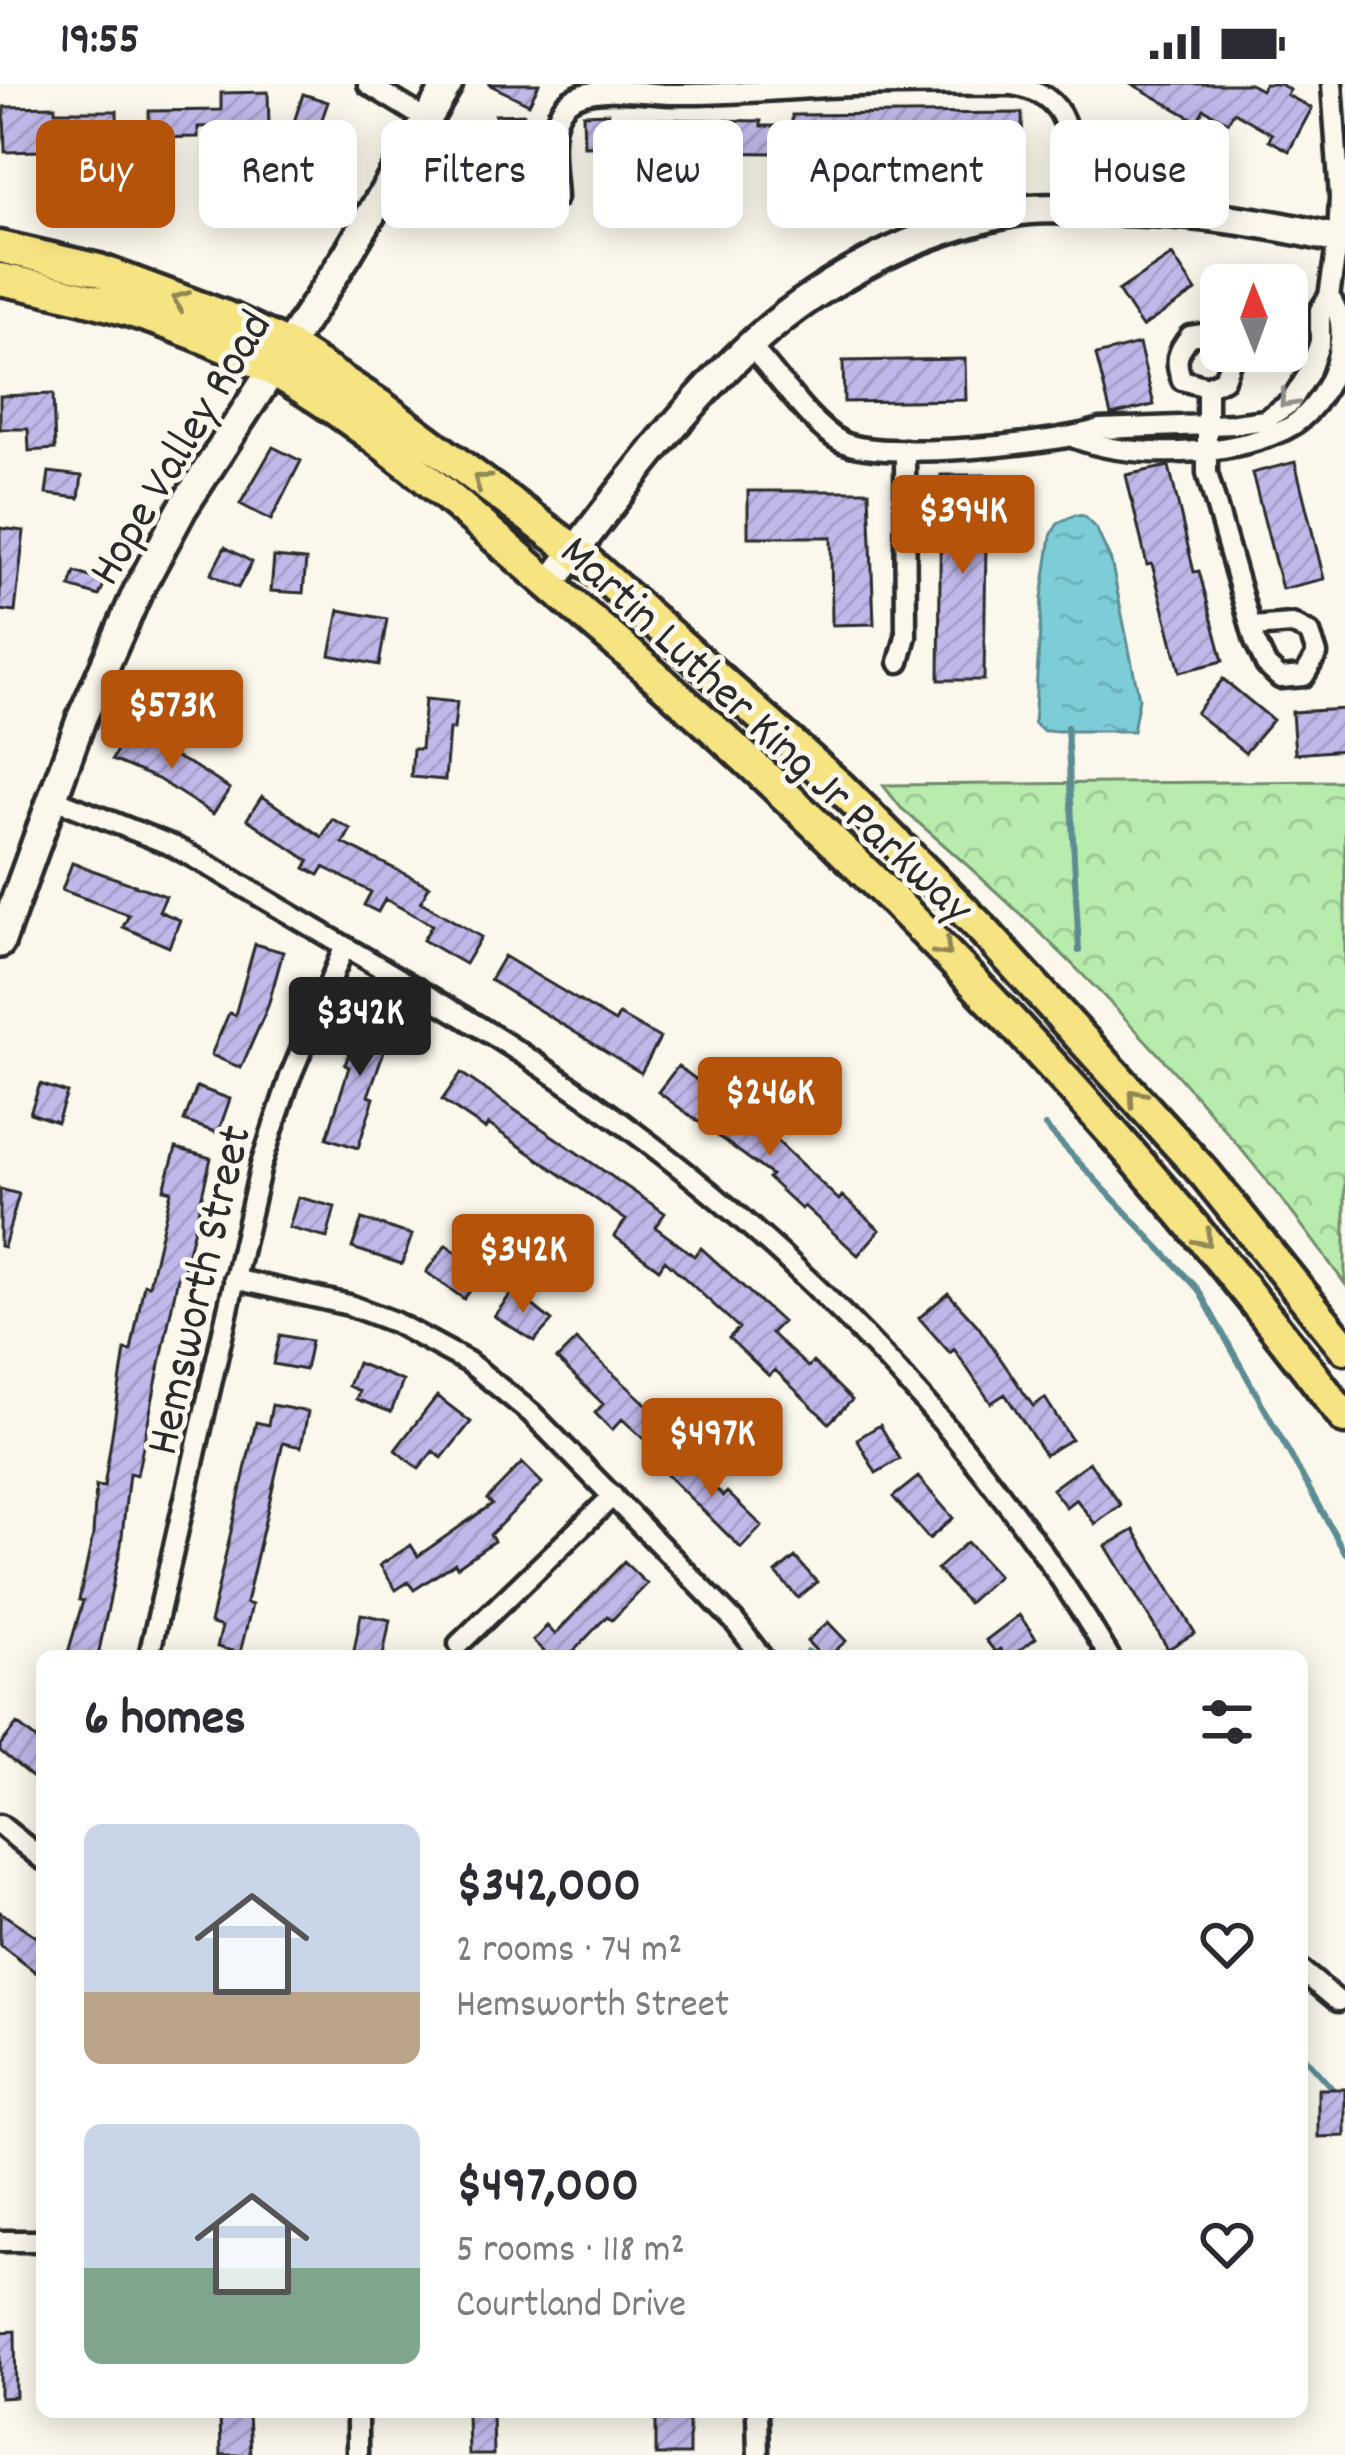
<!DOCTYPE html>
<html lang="en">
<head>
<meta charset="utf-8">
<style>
  :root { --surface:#fff; --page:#f2f2f3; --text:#2b2b33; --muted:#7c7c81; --accent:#b45309 }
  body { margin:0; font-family:Dekko,sans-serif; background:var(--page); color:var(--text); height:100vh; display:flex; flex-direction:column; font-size:45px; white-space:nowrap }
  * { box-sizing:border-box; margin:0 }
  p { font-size:39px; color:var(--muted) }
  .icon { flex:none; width:66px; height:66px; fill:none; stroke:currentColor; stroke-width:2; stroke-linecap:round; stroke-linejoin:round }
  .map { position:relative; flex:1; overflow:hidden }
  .drawer { position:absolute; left:36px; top:1566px; width:1272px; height:768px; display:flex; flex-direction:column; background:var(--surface); border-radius:18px; box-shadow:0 6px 30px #0003 }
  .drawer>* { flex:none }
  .hud { position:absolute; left:36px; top:36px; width:1275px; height:108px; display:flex; gap:24px }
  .needle { width:78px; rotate:359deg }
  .buttons { position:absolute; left:1200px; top:180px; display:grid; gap:24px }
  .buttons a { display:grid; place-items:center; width:108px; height:108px; border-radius:18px; background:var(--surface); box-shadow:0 6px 30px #0003; font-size:60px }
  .price { position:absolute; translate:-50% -102px; padding:0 27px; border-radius:12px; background:var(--accent); color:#fff; font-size:39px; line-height:78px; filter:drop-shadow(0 3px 6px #0008) }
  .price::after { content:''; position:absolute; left:50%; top:72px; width:36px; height:27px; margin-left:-18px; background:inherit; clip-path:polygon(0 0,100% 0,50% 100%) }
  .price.active { background:#222; color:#fff }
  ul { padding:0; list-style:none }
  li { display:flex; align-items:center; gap:36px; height:300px; padding:0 48px }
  li span { display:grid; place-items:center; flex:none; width:336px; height:240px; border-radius:18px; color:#555 }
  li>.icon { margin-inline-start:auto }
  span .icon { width:144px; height:144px; fill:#fffc; stroke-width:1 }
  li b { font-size:51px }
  h2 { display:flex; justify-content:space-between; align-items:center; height:144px; padding:0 48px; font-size:51px }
  .pill { padding:0 42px; border-radius:18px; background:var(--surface); box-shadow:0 6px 30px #0003; font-size:42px; line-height:108px }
  .pill.active { background:var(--accent); color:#fff }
  .status { display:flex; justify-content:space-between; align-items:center; height:84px; padding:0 60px; background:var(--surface); direction:ltr }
  .status svg { height:33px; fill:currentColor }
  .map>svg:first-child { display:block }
  .forest { fill:url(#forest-crowns); stroke:#718c6c; stroke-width:3 }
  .water { fill:url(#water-ripples); stroke:#5c8c93; stroke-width:3 }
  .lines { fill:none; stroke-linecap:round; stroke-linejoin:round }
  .stream { stroke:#5c8c93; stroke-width:6 }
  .building { fill:url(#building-hatch); stroke:#2b2b2b; stroke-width:3 }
  .street-casing { stroke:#2b2b2b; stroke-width:27 }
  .secondary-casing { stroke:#2b2b2b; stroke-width:36 }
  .primary-casing { stroke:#2b2b2b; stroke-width:39 }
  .street { stroke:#fbf7ec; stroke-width:18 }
  .secondary { stroke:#fbf7ec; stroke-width:27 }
  .primary { stroke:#f6e381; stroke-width:30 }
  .oneway { stroke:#908756 }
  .oneway2 { stroke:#93918c }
  .labels { text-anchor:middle; stroke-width:10; stroke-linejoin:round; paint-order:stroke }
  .street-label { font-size:48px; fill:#2b2b2b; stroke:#fbf7ec }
</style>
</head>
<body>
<div class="status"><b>19:55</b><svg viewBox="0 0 49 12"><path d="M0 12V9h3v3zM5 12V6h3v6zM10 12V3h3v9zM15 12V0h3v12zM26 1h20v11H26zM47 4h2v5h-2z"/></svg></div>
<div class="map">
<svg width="1345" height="2371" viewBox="0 0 1345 2371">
  <defs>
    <pattern id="forest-crowns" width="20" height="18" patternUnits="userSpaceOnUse" patternTransform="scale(3)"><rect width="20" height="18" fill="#b7ecad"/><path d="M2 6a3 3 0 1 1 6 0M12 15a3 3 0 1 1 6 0" fill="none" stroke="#9ecb95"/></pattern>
    <pattern id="water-ripples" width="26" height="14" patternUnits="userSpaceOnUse" patternTransform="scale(3)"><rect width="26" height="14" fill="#7dcdd8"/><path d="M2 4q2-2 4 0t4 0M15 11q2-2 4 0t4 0" fill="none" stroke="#6cb0ba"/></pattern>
    <pattern id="building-hatch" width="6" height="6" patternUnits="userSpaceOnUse" patternTransform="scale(3)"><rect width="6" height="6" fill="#c1b8ea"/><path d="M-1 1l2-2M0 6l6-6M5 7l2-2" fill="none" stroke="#a69ec9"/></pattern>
  </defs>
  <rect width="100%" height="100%" fill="#fbf7ec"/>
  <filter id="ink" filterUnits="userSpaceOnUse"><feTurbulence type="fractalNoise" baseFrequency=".00833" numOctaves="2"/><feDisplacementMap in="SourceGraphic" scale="24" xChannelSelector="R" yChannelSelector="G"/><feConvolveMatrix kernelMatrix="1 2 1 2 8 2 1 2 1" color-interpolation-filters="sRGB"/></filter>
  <g filter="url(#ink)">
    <path class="forest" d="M1345,697V1200C1218,1023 1068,864 901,724L883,701Z"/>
    <path class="water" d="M1075,431L1084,432L1096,444L1111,477L1139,614L1133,647H1043L1034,639L1042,514L1051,452L1058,439Z"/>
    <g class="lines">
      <path class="stream" d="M1067,643L1079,867
        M1045,1042L1198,1205L1345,1469
        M807,1567L815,1572
        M1302,1971L1345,2019"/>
    </g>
    <path class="building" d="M488,0H539L529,20Z
      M1132,0H1250L1261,6L1265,0H1280L1290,6L1287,11L1312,24L1289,67L1269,56L1272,50L1234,28L1228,38L1204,25L1197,37Z
      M268,8L269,41L198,43V53L149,54V27L221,26V9Z
      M303,10L328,18L322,35L345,43L333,78L286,63Z
      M55,22V27H117L118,66H97L96,75H79V66L5,68L4,23Z
      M608,29V34L761,37V42H792V31L1022,29L1023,76L778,78V69L675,68V61L584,62L583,30Z
      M524,30L526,67L497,69L495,31Z
      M1172,171L1196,207L1142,243L1118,207Z
      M1139,260L1154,321L1111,331L1096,271Z
      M965,275L966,316L844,318L843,277Z
      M53,310L55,365L29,367L28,345H0V312Z
      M273,363L301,377L271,436L240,420Z
      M1295,378L1324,495L1282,505L1252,389Z
      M1169,382L1194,488L1199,487L1223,577L1180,588L1152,480L1147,481L1126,391Z
      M49,388L82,392L79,414L46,410Z
      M941,391H987L984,596H939Z
      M748,407H869L874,540L832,541L831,453H748Z
      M0,444L24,447L15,528L0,526Z
      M225,463L252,478L238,504L211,490Z
      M274,473L306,476L303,509L271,507Z
      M75,488L105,498L99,512L70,503Z
      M339,526L387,535L379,581L330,571Z
      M1223,595L1273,636L1245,669L1196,629Z
      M425,615L457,618L454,645H449L445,696L411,693L413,665H421Z
      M1345,625V666L1295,670L1292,628Z
      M125,649L194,682L230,705L213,730L158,695L112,676Z
      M262,712L322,753L332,735L351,745L343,759L429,802L421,818L481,853L465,880L423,856L432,841L385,815L378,828L364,821L371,808L324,783L319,791L305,784L309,777L247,735Z
      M72,779L166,812L159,827L180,836L169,863L123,843L129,831L62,806Z
      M255,860L283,868L268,922L241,984L211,971L229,929L235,931Z
      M504,872L615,938L619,931L660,954L641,989L490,896Z
      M364,926L395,936L368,1012L374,1014L358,1064L327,1054L349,983L345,981Z
      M678,982L773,1053L839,1116L842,1112L880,1146L858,1171L804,1122L801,1125L768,1094L771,1091L658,1008Z
      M461,989L665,1129L655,1143L694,1172L701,1164L782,1238L771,1249L808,1283L813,1278L852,1316L829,1339L775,1286L769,1292L729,1254L739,1244L665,1176L659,1185L614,1152L626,1136L488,1040L485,1045L442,1016Z
      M40,1000L67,1009L57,1038L30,1029Z
      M197,1003L230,1015L218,1049L184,1037Z
      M176,1064L211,1074L183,1189L179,1188L137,1391L129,1389L121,1461L98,1572H67L83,1517L79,1516L93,1451L96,1402L104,1403L125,1266L131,1267L144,1200L149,1201L171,1107L164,1105Z
      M0,1105L19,1110L4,1163L0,1162Z
      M298,1113L335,1123L327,1154L289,1144Z
      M362,1135L412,1151L402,1180L352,1164Z
      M446,1161L484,1188L464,1215L426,1188Z
      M514,1206L552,1237L534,1257L494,1232Z
      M948,1209L978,1242L1033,1322L1045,1314L1071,1355L1045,1371L1005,1310L991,1319L954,1265L950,1269L919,1234Z
      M280,1251L311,1257L305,1286L273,1280Z
      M576,1256L663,1335L644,1355L622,1335L612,1346L595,1329L603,1320L557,1275Z
      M357,1279L403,1297L391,1328L356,1315L359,1307L348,1302Z
      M437,1312L471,1338L442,1374L433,1367L419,1385L395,1366Z
      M272,1321L308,1328L301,1363L283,1359L246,1519L252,1521L240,1569L217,1563L222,1543L210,1539L256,1338L268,1341Z
      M880,1341L900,1375L876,1389L857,1355Z
      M680,1367L723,1412L727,1408L762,1442L741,1464L661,1385Z
      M1089,1378L1121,1421L1095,1440L1076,1415L1066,1423L1052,1405Z
      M522,1379L542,1399L490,1451L494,1457L457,1483L455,1479L414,1506L408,1498L396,1506L380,1481L411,1461L418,1472L492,1420L487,1415Z
      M918,1393L953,1434L929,1455L893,1413Z
      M1134,1446L1195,1549L1168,1565L1106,1462Z
      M967,1458L998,1492L968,1519L937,1485Z
      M795,1473L817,1498L798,1514L776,1489Z
      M624,1478L647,1500L612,1536L607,1532L569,1572H549L533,1557L547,1542L555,1550Z
      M361,1530L390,1536L383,1572H353Z
      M1019,1531L1036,1554L1012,1572H1005L1000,1565L995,1568L986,1556Z
      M828,1538L846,1557L829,1572H821L807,1557Z
      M17,1640L42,1660V1701L0,1667V1661Z
      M0,1828L40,1855L42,1853V1893L0,1861Z
      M1318,2005H1345V2052L1318,2053Z
      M15,2247L16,2313L0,2314V2248Z
      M219,2328H248L250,2371H220Z
      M467,2328H492L493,2371H468Z
      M656,2336H689V2371H656Z"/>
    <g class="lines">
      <g class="street-casing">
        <path id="street" d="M368,0L427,36
          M556,114C555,86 544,37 569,17C592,0 641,9 669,10C721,11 774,6 826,3C888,0 950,0 1012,1C1082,12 1069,70 1069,125
          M1221,257L1210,249L1190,252C1177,268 1174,277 1182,296L1207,303L1224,295L1230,278L1227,267
          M750,262C775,288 810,341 840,357C877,378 1058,360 1100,345L1235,340L1265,336L1290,319L1309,289L1320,258V226L1329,212L1338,155L1340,113L1332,0
          M1207,303V389L1255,557L1266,581L1280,594L1304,592L1317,570L1310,549L1292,540L1252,543
          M1075,354C1132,376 1229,372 1284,346C1307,336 1328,306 1335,282C1342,255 1345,235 1329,212
          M899,578L906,552L905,366
          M52,714L173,762L220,788C321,850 425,907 524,971C759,1124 966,1330 1109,1572
          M234,1195L349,1221L394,1238L468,1278L531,1329L734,1537L761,1572
          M459,1560L613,1412
          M149,1572L261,1081L290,993L344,864
          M0,1741L42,1775
          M1302,1887L1338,1917
          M0,2157H42
          M757,2328L758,2371
          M357,2371V2328"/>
      </g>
      <g class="secondary-casing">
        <path id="secondary" d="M550,500C612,419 679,326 755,257C826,193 917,147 1012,128C1038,123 1067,125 1093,126C1179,126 1261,136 1345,157
          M0,859L82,633L138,507L182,425L347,171L448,0"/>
      </g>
      <g class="primary-casing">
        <path id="primary" d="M0,163L99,186L231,235L288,262L379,321L575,467L841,704L982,845L1206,1091L1345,1264
          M0,195C95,214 188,239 274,287C383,349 478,439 573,521C859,765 1119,1033 1345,1334"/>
      </g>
      <use href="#street" class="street"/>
      <use href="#secondary" class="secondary"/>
      <use href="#primary" class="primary"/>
    </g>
    <defs><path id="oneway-chevron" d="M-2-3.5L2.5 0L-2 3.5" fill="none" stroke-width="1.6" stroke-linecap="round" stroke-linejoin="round" transform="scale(3)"/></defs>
    <g class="oneway">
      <use href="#oneway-chevron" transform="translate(180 216) rotate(-158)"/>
      <use href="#oneway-chevron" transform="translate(481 397) rotate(-143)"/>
      <use href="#oneway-chevron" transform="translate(944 865) rotate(46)"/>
      <use href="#oneway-chevron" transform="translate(1136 1013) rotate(-131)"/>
      <use href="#oneway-chevron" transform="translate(1204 1155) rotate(49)"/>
    </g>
    <use class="oneway2" href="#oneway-chevron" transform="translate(1287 316) rotate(133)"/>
  </g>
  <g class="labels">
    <g class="street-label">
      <text transform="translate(177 362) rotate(-59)" y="17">Hope Valley Road</text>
      <text transform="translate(769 643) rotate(43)" y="17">Martin Luther King Jr Parkway</text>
      <text transform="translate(195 1205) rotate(-77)" y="17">Hemsworth Street</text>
    </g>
  </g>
</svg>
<div class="buttons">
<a><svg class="needle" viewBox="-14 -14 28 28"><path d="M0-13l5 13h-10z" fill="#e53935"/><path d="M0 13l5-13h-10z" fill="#7c7c81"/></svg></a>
</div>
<b class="price" style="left:963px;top:493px">$394K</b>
<b class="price" style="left:172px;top:688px">$573K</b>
<b class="price active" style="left:360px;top:995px">$342K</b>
<b class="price" style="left:770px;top:1075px">$246K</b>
<b class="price" style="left:523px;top:1232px">$342K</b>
<b class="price" style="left:712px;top:1416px">$497K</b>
<div class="hud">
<a class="pill active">Buy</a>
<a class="pill">Rent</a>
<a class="pill">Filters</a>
<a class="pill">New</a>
<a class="pill">Apartment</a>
<a class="pill">House</a>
</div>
<section class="drawer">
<h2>6 homes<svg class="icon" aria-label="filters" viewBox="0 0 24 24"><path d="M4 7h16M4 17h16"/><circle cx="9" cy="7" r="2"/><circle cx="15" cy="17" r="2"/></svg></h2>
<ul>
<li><span style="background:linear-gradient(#c9d6e8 70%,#b9a48a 0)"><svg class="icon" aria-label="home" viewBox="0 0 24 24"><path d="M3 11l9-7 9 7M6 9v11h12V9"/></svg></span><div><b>$342,000</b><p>2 rooms · 74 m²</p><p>Hemsworth Street</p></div><svg class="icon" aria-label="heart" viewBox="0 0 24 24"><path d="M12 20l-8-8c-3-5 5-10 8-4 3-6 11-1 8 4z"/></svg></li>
<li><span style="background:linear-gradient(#c9d6e8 60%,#7fa58c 0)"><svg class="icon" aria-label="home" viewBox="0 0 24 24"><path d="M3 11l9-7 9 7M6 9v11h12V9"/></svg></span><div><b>$497,000</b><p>5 rooms · 118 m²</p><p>Courtland Drive</p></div><svg class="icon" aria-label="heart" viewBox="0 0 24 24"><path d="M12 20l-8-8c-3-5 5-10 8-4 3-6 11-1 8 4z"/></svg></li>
</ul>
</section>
</div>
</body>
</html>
